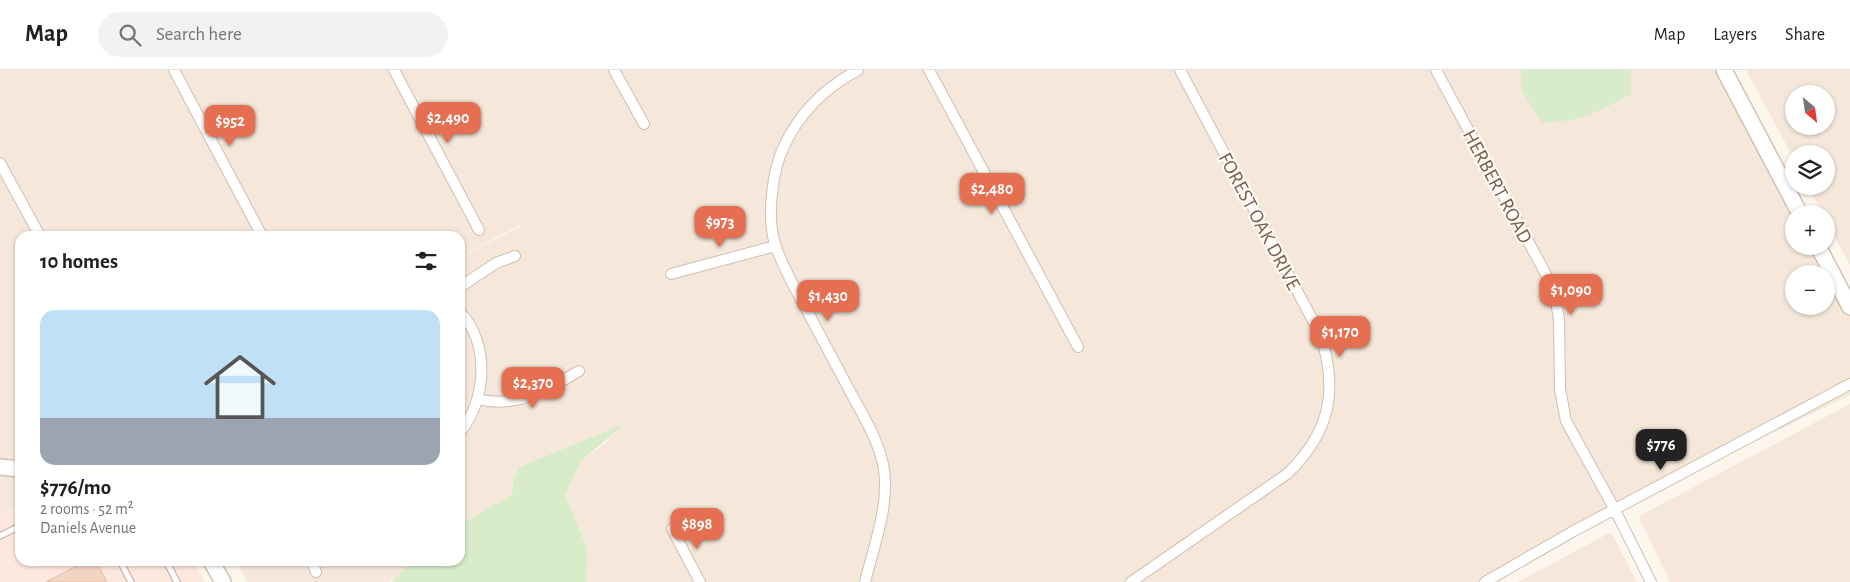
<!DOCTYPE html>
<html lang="en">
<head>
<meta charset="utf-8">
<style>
  :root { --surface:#fff; --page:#f2f2f2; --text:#202124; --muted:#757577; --line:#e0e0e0; --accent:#e76f51 }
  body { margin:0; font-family:"Alegreya Sans",sans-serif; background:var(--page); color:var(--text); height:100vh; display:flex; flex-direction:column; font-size:19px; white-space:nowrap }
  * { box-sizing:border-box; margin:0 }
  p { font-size:16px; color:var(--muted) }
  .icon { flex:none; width:28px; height:28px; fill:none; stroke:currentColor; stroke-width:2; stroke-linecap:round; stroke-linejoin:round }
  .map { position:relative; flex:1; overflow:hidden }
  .panel { position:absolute; left:15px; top:161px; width:450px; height:335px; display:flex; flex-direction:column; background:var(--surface); border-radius:15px; box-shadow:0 1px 4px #0004 }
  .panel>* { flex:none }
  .needle { width:32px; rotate:151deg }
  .controls { position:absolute; left:1785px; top:15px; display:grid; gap:10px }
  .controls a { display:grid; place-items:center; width:50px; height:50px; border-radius:50%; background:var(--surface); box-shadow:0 1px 4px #0004; font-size:25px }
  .price { position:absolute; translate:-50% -42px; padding:0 11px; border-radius:10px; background:var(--accent); color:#fff; font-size:16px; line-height:32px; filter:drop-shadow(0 1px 2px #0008) }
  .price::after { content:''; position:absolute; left:50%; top:30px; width:15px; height:11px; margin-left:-8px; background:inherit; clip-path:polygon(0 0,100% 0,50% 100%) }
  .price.selected { background:#222; color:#fff }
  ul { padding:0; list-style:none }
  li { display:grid; align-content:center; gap:10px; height:265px; padding:0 25px }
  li+li { border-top:1px solid var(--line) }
  li span { display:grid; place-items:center; height:155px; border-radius:15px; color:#555 }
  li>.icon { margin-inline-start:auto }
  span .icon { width:90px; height:90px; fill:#fffc; stroke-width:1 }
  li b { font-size:21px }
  h2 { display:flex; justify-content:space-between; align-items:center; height:60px; padding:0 25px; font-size:21px }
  header { display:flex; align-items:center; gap:30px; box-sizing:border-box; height:70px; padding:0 25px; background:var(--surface); border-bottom:1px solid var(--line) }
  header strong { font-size:24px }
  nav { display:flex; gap:28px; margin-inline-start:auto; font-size:18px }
  .search { width:350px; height:45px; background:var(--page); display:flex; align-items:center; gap:12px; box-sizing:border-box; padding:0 18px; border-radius:28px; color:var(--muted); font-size:19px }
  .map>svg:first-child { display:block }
  .residential { fill:#f5e8da; fill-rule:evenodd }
  .commercial { fill:#fde8e0 }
  .green { fill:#d8ecc9 }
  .building { fill:#f3d5c3; stroke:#e6bba3 }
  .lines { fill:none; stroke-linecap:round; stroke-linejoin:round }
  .lane-casing { stroke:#d1beb0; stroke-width:8 }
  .street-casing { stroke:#d1beb0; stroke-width:12 }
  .secondary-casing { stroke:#d6c0b0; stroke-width:18 }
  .lane { stroke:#fff; stroke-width:5 }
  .street { stroke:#fff; stroke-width:10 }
  .secondary { stroke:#fff; stroke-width:15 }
  .labels { text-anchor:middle; stroke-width:4.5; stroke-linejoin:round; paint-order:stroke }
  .street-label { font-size:20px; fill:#7a5c4d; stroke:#fffaf3 }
</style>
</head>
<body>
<header>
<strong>Map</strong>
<div class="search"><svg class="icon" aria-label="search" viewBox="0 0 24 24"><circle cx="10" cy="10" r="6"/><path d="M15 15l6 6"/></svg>Search here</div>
<nav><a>Map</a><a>Layers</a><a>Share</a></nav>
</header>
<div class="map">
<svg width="1850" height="512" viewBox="0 0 1850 512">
  <rect width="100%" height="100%" fill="#fdf6ec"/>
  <path class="residential" d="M0,0H1724L1794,144V176H1818L1850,237V325L1615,440L1485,512H586L588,478L565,425L581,391L603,375L625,353L513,410L512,425L460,454V188L518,157L523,166L519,155L460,187V166H20V399H17L20,410V434L0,445ZM1794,204H1826V236H1794Z
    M1746,0H1850V195L1826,150V144H1823L1808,116H1826V84H1794V89ZM1794,24H1826V56H1794Z
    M1850,334V512H1670L1640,450L1641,445Z
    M1609,463L1612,464L1637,512H1518Z
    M236,491H412L397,508L388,512H248Z"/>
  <path class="commercial" d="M20,434V491H194L205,512H0V445Z"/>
  <path class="green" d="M1521,0H1630L1631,24C1597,43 1581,51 1542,53L1522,21Z
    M626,353L581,391L565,425L588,479L586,512H392L412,491H460V454L512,425L513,410L520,397Z"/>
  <path class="building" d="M86,491H96L107,512H46Z"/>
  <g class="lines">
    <g class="lane-casing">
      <path id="lane" d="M0,466L20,456
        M120,491L131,512
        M166,491L177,512"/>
    </g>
    <g class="street-casing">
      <path id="street" d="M174,0L262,166
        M394,0L479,160
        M614,0L644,54
        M858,0C826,17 801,41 785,74C772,100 766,149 776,177C783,197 794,217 804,235C820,265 836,295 852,325C864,347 877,368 883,394C891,432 874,475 865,512
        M929,0L1078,277
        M1436,0L1549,210L1556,230L1559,251L1560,319L1566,351L1615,440L1651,512
        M0,93L40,166
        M671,204L775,176
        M460,217L496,193L515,186
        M460,242C490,273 487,330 460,362
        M478,329C516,339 547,320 579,301
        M672,459L700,512
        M312,491L316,502
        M1131,512L1287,404C1330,363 1339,320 1320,264L1180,0
        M1485,512L1572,462L1850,314"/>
    </g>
    <g class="secondary-casing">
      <path id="secondary" d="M1724,0L1800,144
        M1818,176L1850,237
        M0,397L20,399
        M211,491L223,512"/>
    </g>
    <use href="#lane" class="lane"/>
    <use href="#street" class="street"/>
    <use href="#secondary" class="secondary"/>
  </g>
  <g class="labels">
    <g class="street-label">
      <text transform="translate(1498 116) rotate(62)" y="7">HERBERT ROAD</text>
      <text transform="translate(1260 151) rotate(62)" y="7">FOREST OAK DRIVE</text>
    </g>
  </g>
</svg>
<div class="controls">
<a><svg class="needle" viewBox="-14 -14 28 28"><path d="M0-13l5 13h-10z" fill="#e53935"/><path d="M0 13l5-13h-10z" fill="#757577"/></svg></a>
<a><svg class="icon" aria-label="layers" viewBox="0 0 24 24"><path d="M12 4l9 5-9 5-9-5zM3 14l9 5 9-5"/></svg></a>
<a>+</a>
<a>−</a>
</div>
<b class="price" style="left:448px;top:74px">$2,490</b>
<b class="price" style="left:230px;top:77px">$952</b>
<b class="price" style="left:992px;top:145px">$2,480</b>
<b class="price" style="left:720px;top:178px">$973</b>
<b class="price" style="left:1571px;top:246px">$1,090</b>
<b class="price" style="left:828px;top:252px">$1,430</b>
<b class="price" style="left:1340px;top:288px">$1,170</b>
<b class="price" style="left:533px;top:339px">$2,370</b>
<b class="price selected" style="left:1661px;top:401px">$776</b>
<b class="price" style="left:697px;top:480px">$898</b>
<section class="panel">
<h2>10 homes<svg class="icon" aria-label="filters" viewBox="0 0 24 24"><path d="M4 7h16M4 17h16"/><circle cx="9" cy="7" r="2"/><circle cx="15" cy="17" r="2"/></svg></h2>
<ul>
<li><span style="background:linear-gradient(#bfe0f5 70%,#9aa5b1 0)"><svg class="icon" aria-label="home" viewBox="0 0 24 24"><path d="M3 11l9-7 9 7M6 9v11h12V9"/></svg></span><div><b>$776/mo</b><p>2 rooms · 52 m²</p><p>Daniels Avenue</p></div></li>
</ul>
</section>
</div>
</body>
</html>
